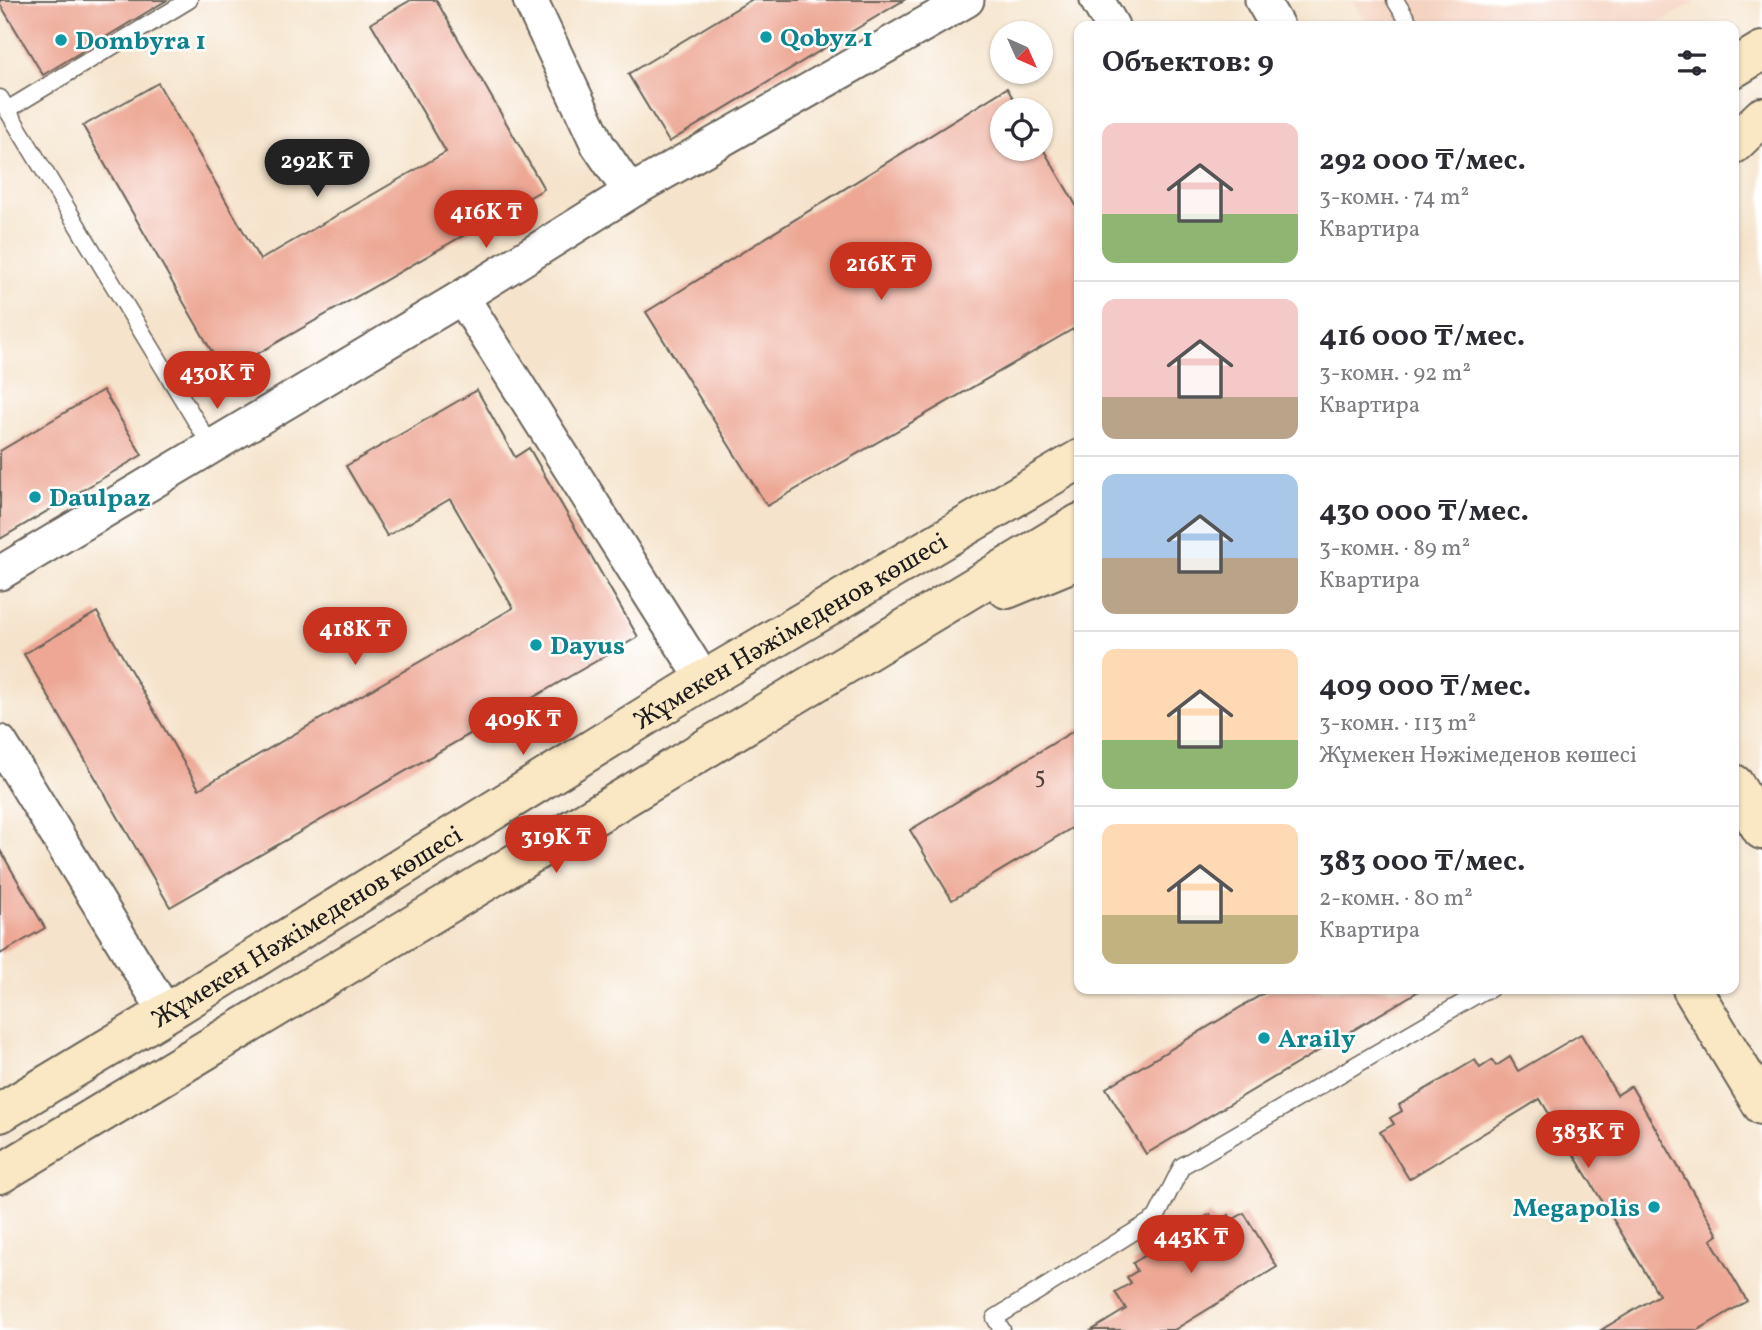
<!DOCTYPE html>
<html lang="ru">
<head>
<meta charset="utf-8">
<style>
  :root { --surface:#fff; --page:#f7f7f7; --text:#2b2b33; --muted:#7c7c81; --line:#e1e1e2; --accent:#c8321e }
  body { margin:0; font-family:Vollkorn,serif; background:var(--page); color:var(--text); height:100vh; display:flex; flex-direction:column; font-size:26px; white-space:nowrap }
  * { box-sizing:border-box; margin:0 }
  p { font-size:23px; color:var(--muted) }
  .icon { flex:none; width:38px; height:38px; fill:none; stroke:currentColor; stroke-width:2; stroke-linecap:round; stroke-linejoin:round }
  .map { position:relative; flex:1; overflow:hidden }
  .side { position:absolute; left:1074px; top:21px; width:665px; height:973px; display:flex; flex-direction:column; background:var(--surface); border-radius:14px; box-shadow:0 2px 5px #0004 }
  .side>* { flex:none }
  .needle { width:46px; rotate:135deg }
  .controls { position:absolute; left:990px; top:21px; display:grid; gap:14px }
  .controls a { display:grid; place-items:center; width:63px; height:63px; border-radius:50%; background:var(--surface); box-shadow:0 2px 5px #0004; font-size:35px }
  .price { position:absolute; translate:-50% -60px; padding:0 16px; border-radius:24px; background:var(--accent); color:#fff; font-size:23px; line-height:46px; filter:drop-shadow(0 2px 4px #0008) }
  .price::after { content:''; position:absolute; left:50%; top:42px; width:21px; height:16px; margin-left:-10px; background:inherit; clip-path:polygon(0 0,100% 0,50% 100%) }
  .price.on { background:#222; color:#fff }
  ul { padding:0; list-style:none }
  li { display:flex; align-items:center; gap:21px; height:175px; padding:0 28px }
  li+li { border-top:2px solid var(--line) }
  li span { display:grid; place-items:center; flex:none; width:196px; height:140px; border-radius:14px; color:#555 }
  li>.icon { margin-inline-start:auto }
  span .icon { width:84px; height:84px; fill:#fffc; stroke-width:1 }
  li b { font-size:30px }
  h2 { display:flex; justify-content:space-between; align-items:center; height:84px; padding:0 28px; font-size:30px }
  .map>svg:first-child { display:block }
  .built { fill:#f5d3c1 }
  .building { fill:#eda794 }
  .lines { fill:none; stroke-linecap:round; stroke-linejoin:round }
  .lane-casing { stroke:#686259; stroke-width:19 }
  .street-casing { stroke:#686259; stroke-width:37 }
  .secondary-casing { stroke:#686259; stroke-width:42 }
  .lane { stroke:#fff; stroke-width:16 }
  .street { stroke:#fff; stroke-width:33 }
  .secondary { stroke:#fae7c3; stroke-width:38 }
  .culture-dot { fill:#0f9aa8; stroke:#fff; stroke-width:2.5 }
  .labels { text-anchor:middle; stroke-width:5; stroke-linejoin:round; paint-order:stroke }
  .number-label { font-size:23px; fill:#503f3a }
  .culture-label { font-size:26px; font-weight:bold; fill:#0d838f; stroke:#fff; text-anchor:start }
  .street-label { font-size:26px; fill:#1c1c1c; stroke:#fff }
</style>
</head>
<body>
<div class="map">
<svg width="1762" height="1330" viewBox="0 0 1762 1330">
  <rect width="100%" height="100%" fill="#fff"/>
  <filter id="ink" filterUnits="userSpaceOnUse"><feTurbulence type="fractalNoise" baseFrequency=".0143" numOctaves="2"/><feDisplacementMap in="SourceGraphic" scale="14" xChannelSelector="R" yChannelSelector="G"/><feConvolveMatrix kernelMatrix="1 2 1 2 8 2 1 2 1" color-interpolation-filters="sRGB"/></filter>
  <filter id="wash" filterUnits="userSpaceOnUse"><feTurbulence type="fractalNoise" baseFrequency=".00686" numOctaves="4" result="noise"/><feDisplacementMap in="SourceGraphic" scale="28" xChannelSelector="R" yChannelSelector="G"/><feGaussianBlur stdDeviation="1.57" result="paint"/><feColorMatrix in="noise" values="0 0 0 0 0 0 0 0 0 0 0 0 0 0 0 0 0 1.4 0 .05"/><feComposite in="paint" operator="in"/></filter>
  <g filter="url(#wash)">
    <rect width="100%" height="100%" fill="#f5e3cb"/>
    <path class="built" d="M1353,0H1698L1654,26H1369Z"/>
    <g id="blocks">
      <path class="building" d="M0,0H167L43,75L0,4Z
        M411,0H436L544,189L224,373L83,126L158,83L260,260L446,152L371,23Z
        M751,0H904L669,142L628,74Z
        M1007,88L1020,110H1003V149H1043L1080,212V325L767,506L646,312Z
        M103,390L142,455L0,539V451Z
        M477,390L515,457L529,448L638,637L170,907L24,654L97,612L199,789L513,608L450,499L387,536L346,466Z
        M1080,727V823L952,900L910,830Z
        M0,850L45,928L0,954Z
        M1271,989H1422L1146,1154L1106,1088Z
        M1581,1034L1617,1095L1631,1086L1718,1235L1711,1240L1747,1301L1698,1330H1601L1659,1295L1540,1099L1409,1179L1380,1132L1394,1124L1390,1118L1402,1111L1399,1105L1475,1060L1480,1068L1492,1060L1496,1066L1510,1057L1518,1071Z
        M1244,1213L1277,1267L1174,1330H1092L1126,1309L1115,1292L1131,1283L1127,1277L1137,1271L1133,1263L1210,1214L1216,1223L1229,1215L1232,1220Z"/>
    </g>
  </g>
  <g filter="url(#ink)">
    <use href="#blocks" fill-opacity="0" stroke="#686259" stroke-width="2"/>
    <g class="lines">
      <g class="lane-casing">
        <path id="lane" d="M1395,0L1411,26
          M0,98L211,446
          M7,110L189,0
          M1002,1330L995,1318L1156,1218L1182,1166L1483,991L1490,989"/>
      </g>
      <g class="street-casing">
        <path id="street" d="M530,0L598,145L630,192
          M1097,0L1112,26
          M1262,0L1277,26
          M0,573L462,297
          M704,680L462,297L630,192L967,0
          M0,742L166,1013"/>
      </g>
      <g class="secondary-casing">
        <g id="secondary">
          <path d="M1734,68L1762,51"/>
          <path d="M1734,144L1762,117"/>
          <path d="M1007,589L1080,559"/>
          <path d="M1734,784L1762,830"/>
          <path d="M1692,989L1762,1105"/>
          <path id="s1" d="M0,1113L166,1013L704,680L1080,459"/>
          <path d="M0,1174L1080,523"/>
        </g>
      </g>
      <use href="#lane" class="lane"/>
      <use href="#street" class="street"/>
      <use href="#secondary" class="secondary"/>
    </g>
  </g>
  <g class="culture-dot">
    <circle cx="766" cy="37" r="7"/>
    <circle cx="61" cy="40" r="7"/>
    <circle cx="35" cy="497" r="7"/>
    <circle cx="536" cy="645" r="7"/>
    <circle cx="1264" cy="1038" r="7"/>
    <circle cx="1654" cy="1207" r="7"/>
  </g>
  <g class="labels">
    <g class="number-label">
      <text x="1040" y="783">5</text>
    </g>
    <g class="culture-label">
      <text x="780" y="46">Qobyz 1</text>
      <text x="75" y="49">Dombyra 1</text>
      <text x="49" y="506">Daulpaz</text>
      <text x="550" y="654">Dayus</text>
      <text x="1278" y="1047">Araily</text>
      <text x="1640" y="1216" text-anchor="end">Megapolis</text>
    </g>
    <g class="street-label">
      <text dy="9" stroke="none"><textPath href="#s1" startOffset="926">Жұмекен Нәжімеденов көшесі</textPath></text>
      <text dy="9" stroke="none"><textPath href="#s1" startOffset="359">Жұмекен Нәжімеденов көшесі</textPath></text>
    </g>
  </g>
</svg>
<div class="controls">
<a><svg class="needle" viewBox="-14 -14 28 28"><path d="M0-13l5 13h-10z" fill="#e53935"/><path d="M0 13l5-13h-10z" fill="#7c7c81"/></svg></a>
<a><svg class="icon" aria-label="locate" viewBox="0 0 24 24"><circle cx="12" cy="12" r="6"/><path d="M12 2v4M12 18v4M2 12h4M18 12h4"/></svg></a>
</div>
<b class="price on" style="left:317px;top:199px">292K ₸</b>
<b class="price" style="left:486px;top:250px">416K ₸</b>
<b class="price" style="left:881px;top:302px">216K ₸</b>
<b class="price" style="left:217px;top:411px">430K ₸</b>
<b class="price" style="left:355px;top:667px">418K ₸</b>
<b class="price" style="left:523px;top:757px">409K ₸</b>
<b class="price" style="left:556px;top:875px">319K ₸</b>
<b class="price" style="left:1588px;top:1170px">383K ₸</b>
<b class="price" style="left:1191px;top:1275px">443K ₸</b>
<section class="side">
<h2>Объектов: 9<svg class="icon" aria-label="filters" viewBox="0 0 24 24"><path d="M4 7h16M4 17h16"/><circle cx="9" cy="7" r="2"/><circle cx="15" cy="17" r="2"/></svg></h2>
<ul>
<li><span style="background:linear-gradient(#f6c9c9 65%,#8fb573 0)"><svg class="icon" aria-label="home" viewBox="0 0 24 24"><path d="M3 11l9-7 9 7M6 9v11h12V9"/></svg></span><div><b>292 000 ₸/мес.</b><p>3-комн. · 74 m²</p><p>Квартира</p></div></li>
<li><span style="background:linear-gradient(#f6c9c9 70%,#b9a48a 0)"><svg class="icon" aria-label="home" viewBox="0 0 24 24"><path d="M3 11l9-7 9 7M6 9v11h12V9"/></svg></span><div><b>416 000 ₸/мес.</b><p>3-комн. · 92 m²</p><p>Квартира</p></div></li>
<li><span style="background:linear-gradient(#a9c7e8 60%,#b9a48a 0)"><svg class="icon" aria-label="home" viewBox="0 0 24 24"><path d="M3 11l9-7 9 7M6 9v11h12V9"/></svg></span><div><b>430 000 ₸/мес.</b><p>3-комн. · 89 m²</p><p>Квартира</p></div></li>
<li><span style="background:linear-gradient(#ffd9b3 65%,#8fb573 0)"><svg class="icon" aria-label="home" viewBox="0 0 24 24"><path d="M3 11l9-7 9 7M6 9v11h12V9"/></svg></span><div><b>409 000 ₸/мес.</b><p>3-комн. · 113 m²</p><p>Жұмекен Нәжімеденов көшесі</p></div></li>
<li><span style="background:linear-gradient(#ffd9b3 65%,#c2b280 0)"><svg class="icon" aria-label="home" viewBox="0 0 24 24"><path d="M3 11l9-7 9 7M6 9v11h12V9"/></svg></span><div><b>383 000 ₸/мес.</b><p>2-комн. · 80 m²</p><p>Квартира</p></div></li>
</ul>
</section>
</div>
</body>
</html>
